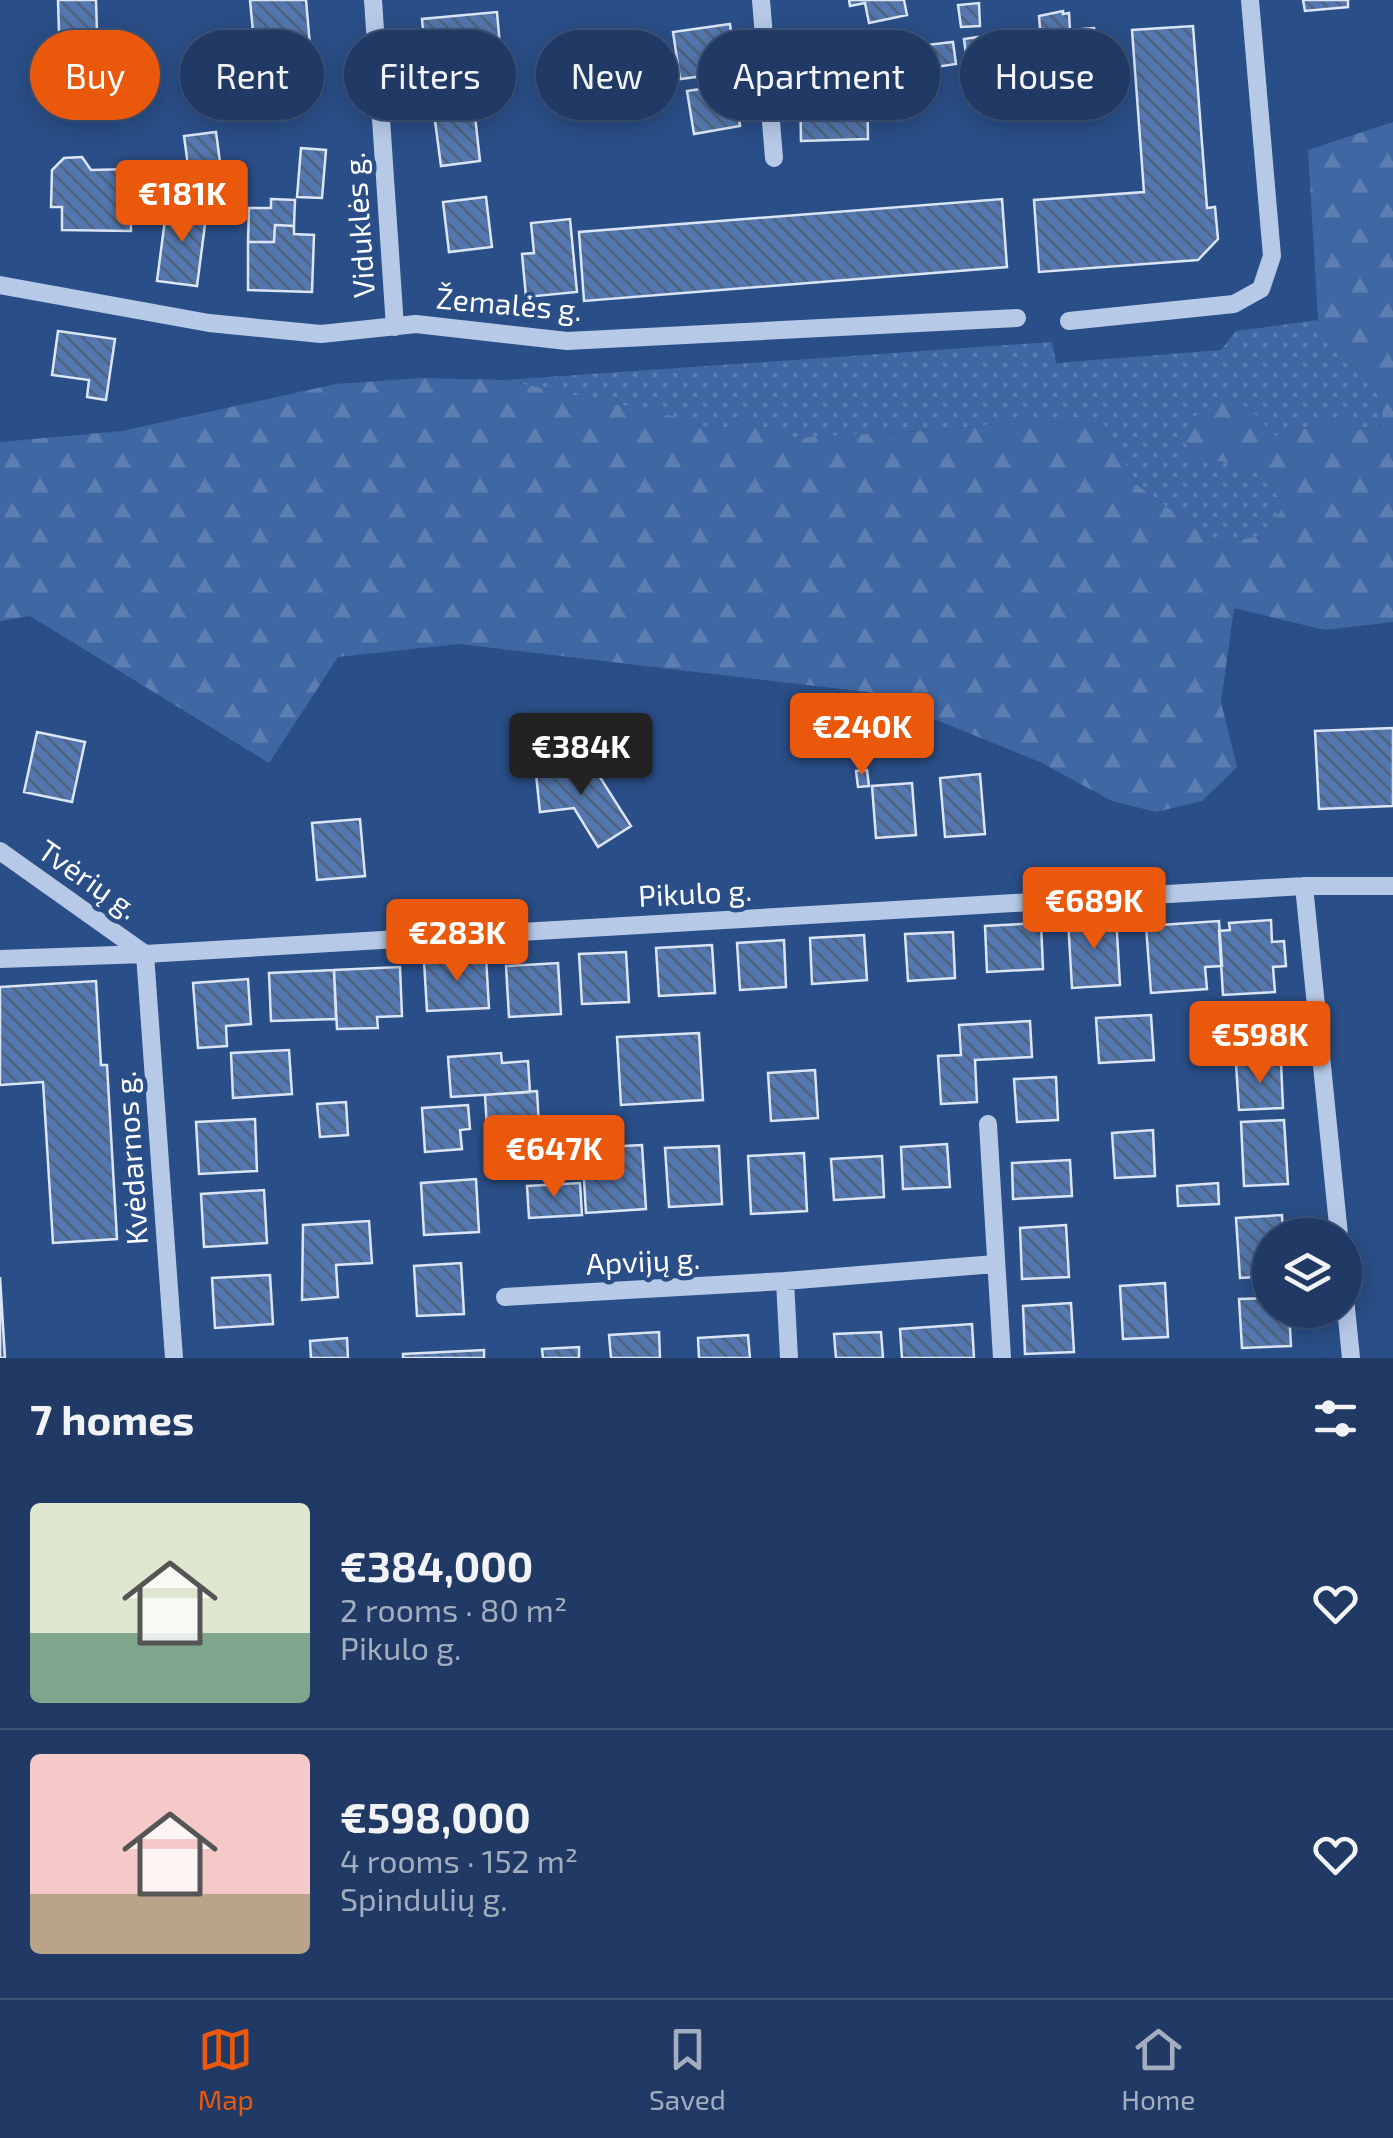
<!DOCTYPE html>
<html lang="en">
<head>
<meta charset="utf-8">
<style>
  :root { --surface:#203a65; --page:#28416b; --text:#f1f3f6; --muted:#a2adbf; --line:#3d5479; --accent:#ea580c }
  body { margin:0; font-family:"Exo 2",sans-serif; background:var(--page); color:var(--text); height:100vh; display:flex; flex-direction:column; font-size:38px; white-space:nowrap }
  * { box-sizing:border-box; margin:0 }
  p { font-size:32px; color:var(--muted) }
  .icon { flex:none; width:55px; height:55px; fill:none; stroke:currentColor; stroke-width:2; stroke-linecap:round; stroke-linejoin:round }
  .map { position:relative; height:1358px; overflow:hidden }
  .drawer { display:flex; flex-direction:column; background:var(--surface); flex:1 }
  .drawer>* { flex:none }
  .top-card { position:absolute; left:30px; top:30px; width:1335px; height:90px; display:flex; gap:20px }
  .fabs { position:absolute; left:1252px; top:1218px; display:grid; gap:20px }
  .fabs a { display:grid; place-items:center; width:110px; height:110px; border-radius:50%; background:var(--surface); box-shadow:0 5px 25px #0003,0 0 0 2px var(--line); font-size:50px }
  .price { position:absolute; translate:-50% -85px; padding:0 22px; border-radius:10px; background:var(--accent); color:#fff; font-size:32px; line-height:65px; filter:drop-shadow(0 2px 5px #0008) }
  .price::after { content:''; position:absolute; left:50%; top:60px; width:30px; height:22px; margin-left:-15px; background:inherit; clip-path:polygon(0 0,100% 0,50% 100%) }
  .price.current { background:#222; color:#fff }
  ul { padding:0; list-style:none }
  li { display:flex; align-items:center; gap:30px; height:250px; padding:0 30px }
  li+li { border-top:2px solid var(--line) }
  li span { display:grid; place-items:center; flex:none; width:280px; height:200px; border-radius:10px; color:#555 }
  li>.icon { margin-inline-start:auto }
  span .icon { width:120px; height:120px; fill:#fffc; stroke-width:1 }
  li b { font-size:42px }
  h2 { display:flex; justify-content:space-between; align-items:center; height:120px; padding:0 30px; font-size:42px }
  .chip { padding:0 35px; border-radius:45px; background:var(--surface); box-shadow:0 5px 25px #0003,0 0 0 2px var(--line); font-size:35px; line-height:90px }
  .chip.current { background:var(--accent); color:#fff }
  .tab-bar { display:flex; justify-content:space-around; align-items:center; height:140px; border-top:2px solid var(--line); background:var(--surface); font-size:28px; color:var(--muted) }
  .tab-bar a { display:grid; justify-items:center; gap:5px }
  .tab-bar .current { color:var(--accent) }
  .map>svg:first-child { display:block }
  .grass { fill:url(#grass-dots) }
  .forest { fill:url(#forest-firs) }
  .building { fill:url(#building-back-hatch); stroke:#dae5f6; stroke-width:2.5 }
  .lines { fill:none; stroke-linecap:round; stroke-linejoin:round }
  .minor { stroke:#b6cae8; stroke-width:18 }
  .labels { text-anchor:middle; stroke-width:9; stroke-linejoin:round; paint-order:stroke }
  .street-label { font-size:30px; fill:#fff; stroke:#2a4e87 }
</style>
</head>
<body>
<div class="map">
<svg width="1393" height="1358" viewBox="0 0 1393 1358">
  <defs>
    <pattern id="grass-dots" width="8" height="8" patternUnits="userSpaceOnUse" patternTransform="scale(2.5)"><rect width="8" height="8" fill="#3f67a3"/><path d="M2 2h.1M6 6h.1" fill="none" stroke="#5c7eb1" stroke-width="1.8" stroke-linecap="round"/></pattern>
    <pattern id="forest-firs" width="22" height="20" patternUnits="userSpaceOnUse" patternTransform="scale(2.5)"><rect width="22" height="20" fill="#3f67a3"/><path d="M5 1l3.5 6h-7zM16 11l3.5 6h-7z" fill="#5c7eb1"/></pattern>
    <pattern id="building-back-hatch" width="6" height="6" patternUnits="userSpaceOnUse" patternTransform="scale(2.5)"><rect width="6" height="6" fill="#5377ae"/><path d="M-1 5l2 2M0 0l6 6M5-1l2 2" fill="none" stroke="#50627d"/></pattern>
  </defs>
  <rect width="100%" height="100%" fill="#2a4e87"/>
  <path class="grass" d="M1318,320L1381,398L1384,426L1356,430L1343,417L1276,437L1248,407L1219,461L1258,469L1284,505L1266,535L1217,544L1136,484L1104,424L1030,420L939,430L792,438L749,422L715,430L677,417L505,380L1052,342L1056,363L1221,350L1236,331Z"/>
  <path class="forest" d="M1393,122V622L1325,630L1234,608L1221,702L1237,767L1202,801L1156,812L1112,801L1040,762L867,692L459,644L338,657L269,763L30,616L0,621V442L122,431L336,384L420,378L505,380L677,417L715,430L749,422L792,438L939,430L1030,420L1104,424L1136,484L1217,544L1266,535L1284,505L1258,470L1219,461L1197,462L1184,441L1191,418L1226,400L1248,407L1276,437L1343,417L1356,430L1384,426L1380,398L1318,320L1308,150Z"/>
  <path class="building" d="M58,0H96L97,32L59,33Z
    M250,0H306L315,101L260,106Z
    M849,0H904L907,15L869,23L865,3L850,6Z
    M1303,0H1348V7L1305,11Z
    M979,3L980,26L961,27L958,5Z
    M1063,11V14L1069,13L1070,30L1094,28L1095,32H1098L1100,59L1043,64L1039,16Z
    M497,12L503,80L428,87L422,19Z
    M730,24L736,72L680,79L673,32Z
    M1193,26L1207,208L1215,207L1218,239L1198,260L1039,272L1034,200L1144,192L1132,30Z
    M978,37L980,61L967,62L964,39Z
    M953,42L956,64L929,68L926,45Z
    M918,54L920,68L907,70L905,56Z
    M1028,69L1030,83L1001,86L1000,72Z
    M867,80L868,139L801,141L800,81Z
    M734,84L740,126L694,134L687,91Z
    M475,116L480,161L441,166L435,121Z
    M216,132L220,162L188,166L184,136Z
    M301,148L326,150L322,198L297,197Z
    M82,157L91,170L130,169L131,231L62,230V207H51L52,170L64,158Z
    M486,197L492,247L449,252L443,202Z
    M271,199L295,200L294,226L275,225L274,242H248L249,208H271Z
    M1002,199L1007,267L584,301L579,232Z
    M167,204L207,209L197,286L157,281Z
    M570,219L577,292L526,297L522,254L534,253L531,223Z
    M275,225L294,226V234L314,235L312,292L248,290V242H274Z
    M58,331L115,339L106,400L87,397L89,380L52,375Z
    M1393,728V806L1319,809L1315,731Z
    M37,732L85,742L72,802L24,792Z
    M589,760L631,826L598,847L574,808L540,812L535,765Z
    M867,770L869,786L858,787L856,771Z
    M980,774L985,834L945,837L940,778Z
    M912,783L916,835L876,838L872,786Z
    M360,819L365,876L317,880L312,823Z
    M1116,916L1120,985L1072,988L1068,919Z
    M1271,920L1272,942L1284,941L1286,966L1273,967L1275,992L1223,995L1219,931L1230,930L1229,923Z
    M1219,921L1222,966L1205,967L1207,989L1151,993L1146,926Z
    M1041,923L1043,969L987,972L985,926Z
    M953,932L955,978L908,981L905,934Z
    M864,935L867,980L812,984L810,938Z
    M784,940L786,987L740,990L737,943Z
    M712,945L715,993L659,996L656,948Z
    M626,952L629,1002L582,1004L579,954Z
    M486,957L489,1008L427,1011L424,961Z
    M558,963L561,1014L509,1017L506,966Z
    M400,967L402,1016L377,1017L378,1028L337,1029L334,970Z
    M334,970L336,1019L271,1021L269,973Z
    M248,979L251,1024L226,1026L227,1046L198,1048L193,983Z
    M96,981L101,1065H107L117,1239L53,1243L43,1082L0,1085V987Z
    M1151,1015L1154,1060L1099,1063L1096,1018Z
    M1030,1021L1032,1057L975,1060L977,1102L941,1104L938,1056L961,1055L959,1025Z
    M699,1033L703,1100L621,1105L617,1037Z
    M289,1050L292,1094L233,1098L231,1053Z
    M501,1053L502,1063L528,1061L530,1092L451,1097L448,1057Z
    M1281,1062L1283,1108L1239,1110L1236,1064Z
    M815,1070L818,1118L771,1121L768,1073Z
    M1056,1077L1058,1120L1017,1122L1014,1079Z
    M537,1091L539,1126L487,1129L485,1095Z
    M346,1102L348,1135L320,1137L317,1104Z
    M468,1105L470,1129L460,1130L462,1149L425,1152L422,1108Z
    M255,1119L257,1171L199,1174L196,1122Z
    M1284,1120L1288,1184L1244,1186L1241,1122Z
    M1153,1130L1155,1176L1115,1178L1112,1133Z
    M947,1144L950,1187L903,1189L901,1147Z
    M642,1145L646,1209L586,1213L582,1148Z
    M719,1146L722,1204L669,1207L665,1148Z
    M804,1153L807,1211L751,1214L748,1156Z
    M882,1156L884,1197L834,1200L831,1159Z
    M1070,1160L1072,1196L1013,1199L1012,1163Z
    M476,1179L479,1232L424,1235L421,1183Z
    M580,1183L582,1215L529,1218L527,1186Z
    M1218,1183L1219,1204L1178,1206L1177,1186Z
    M264,1190L267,1243L204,1247L201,1194Z
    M1282,1215L1283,1235H1270V1276L1240,1278L1236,1218Z
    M369,1221L372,1263L336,1265L338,1297L302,1300L303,1225Z
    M1066,1225L1069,1277L1022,1279L1020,1228Z
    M461,1263L464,1314L417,1316L414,1266Z
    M270,1275L273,1324L215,1328L212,1278Z
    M0,1277L5,1358H0Z
    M1165,1283L1168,1337L1123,1339L1120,1286Z
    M1270,1298V1310H1289L1291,1346L1242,1348L1239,1299Z
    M1071,1303L1074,1352L1025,1354L1023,1306Z
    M972,1324L974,1358H902L900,1329Z
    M659,1332L660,1358H611L609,1335Z
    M881,1332L883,1358H836L834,1334Z
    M748,1335L750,1358H699L698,1338Z
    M347,1338L348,1358H311L310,1341Z
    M579,1347V1358H543L542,1349Z
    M484,1350V1358H403V1354Z"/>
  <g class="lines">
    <path class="minor" d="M373,0L395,327
      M761,0L774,158
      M0,285L209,323L321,334L416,324L567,341L1017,318
      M1069,321L1234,304L1261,289L1272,256L1250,0
      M0,851L145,954L174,1358
      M1304,886L1339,1235
      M0,959L145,954L1304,886H1393
      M988,1124L1002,1358
      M785,1281L789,1358
      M505,1297L785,1281L995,1264
      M1345,1298L1351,1358"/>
  </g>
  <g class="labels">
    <g class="street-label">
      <text transform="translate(360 225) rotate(-94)" y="10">Viduklės g.</text>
      <text transform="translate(509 305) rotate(5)" y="10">Žemalės g.</text>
      <text transform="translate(88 880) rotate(35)" y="10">Tvėrių g.</text>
      <text transform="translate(695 894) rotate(-3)" y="10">Pikulo g.</text>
      <text transform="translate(132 1158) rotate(-94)" y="10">Kvėdarnos g.</text>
      <text transform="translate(643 1262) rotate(-3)" y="10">Apvijų g.</text>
    </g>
  </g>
</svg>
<div class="fabs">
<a><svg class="icon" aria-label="layers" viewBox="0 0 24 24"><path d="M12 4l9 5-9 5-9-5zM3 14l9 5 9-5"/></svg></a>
</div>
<b class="price" style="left:182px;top:245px">€181K</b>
<b class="price" style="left:862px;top:778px">€240K</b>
<b class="price current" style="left:581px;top:798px">€384K</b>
<b class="price" style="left:1094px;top:952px">€689K</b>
<b class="price" style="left:457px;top:984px">€283K</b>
<b class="price" style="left:1260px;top:1086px">€598K</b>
<b class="price" style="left:554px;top:1200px">€647K</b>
<div class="top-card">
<a class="chip current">Buy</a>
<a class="chip">Rent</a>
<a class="chip">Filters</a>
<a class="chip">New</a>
<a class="chip">Apartment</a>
<a class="chip">House</a>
</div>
</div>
<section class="drawer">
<h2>7 homes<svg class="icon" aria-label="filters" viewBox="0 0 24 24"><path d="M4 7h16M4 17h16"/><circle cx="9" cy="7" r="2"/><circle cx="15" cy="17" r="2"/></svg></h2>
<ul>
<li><span style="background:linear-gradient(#dfe7d0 65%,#7fa58c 0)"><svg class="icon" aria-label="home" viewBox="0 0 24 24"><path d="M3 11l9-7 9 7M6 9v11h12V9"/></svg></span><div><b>€384,000</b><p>2 rooms · 80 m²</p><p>Pikulo g.</p></div><svg class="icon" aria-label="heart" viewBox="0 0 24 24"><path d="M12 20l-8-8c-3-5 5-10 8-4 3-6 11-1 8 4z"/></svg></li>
<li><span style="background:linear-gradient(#f6c9c9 70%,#b9a48a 0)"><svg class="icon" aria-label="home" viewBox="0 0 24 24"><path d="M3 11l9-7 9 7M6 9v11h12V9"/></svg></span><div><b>€598,000</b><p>4 rooms · 152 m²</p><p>Spindulių g.</p></div><svg class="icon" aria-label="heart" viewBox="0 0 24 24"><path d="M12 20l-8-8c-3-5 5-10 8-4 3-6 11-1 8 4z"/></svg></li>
</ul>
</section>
<nav class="tab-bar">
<a class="current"><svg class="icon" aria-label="map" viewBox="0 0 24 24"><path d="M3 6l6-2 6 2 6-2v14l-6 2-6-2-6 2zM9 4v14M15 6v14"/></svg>Map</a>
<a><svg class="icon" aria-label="saved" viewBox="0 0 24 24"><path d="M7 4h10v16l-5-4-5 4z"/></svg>Saved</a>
<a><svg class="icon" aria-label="home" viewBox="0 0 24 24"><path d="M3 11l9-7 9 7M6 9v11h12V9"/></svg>Home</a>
</nav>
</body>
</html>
